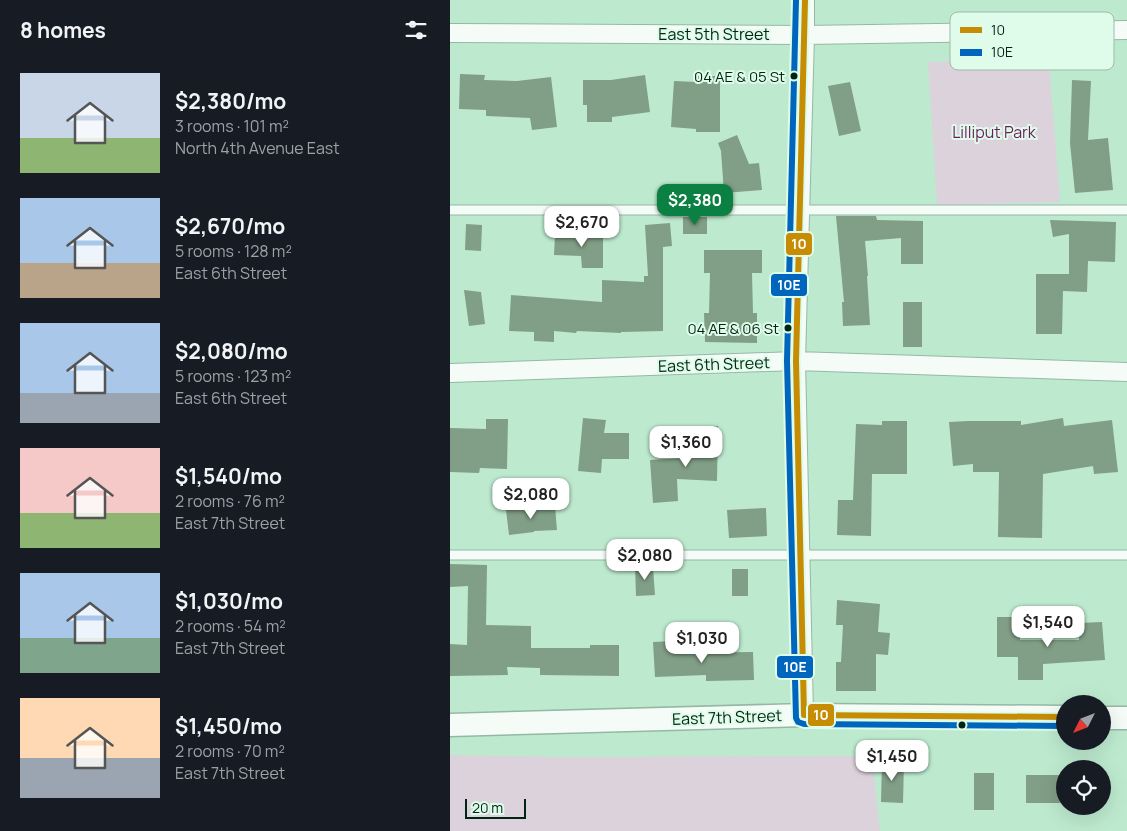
<!DOCTYPE html>
<html lang="en">
<head>
<meta charset="utf-8">
<style>
  :root { --surface:#171b24; --page:#20242c; --text:#f1f3f6; --muted:#9ea1a6; --accent:#0b8043 }
  body { margin:0; font-family:Manrope,sans-serif; background:var(--page); color:var(--text); height:100vh; display:flex; flex-direction:column; font-size:19px; white-space:nowrap }
  * { box-sizing:border-box; margin:0 }
  p { font-size:16px; color:var(--muted) }
  .icon { flex:none; width:28px; height:28px; fill:none; stroke:currentColor; stroke-width:2; stroke-linecap:round; stroke-linejoin:round }
  .map { position:relative; flex:1; overflow:hidden }
  .panel { display:flex; flex-direction:column; background:var(--surface); width:450px }
  .panel>* { flex:none }
  .needle { width:32px; rotate:228deg }
  .tools { position:absolute; left:606px; top:695px; display:grid; gap:10px }
  .tools a { display:grid; place-items:center; width:55px; height:55px; border-radius:50%; background:var(--surface); box-shadow:0 5px 20px #0002; font-size:25px }
  .scale { position:absolute; left:15px; bottom:12px; width:61px; box-sizing:border-box; padding-left:5px; border:2px solid #022413; border-top:0; font-size:14px; line-height:18px; white-space:nowrap; color:#022413; -webkit-text-stroke:4px #defce9; paint-order:stroke }
  .price { position:absolute; translate:-50% -42px; padding:0 11px; border-radius:10px; background:#fff; color:#222; font-size:16px; line-height:32px; filter:drop-shadow(0 1px 2px #0008) }
  .price::after { content:''; position:absolute; left:50%; top:30px; width:15px; height:11px; margin-left:-8px; background:inherit; clip-path:polygon(0 0,100% 0,50% 100%) }
  .price.on { background:var(--accent); color:#fff }
  ul { padding:0; list-style:none }
  li { display:flex; align-items:center; gap:15px; height:125px; padding:0 20px }
  li span { display:grid; place-items:center; flex:none; width:140px; height:100px; border-radius:0px; color:#555 }
  li>.icon { margin-inline-start:auto }
  span .icon { width:60px; height:60px; fill:#fffc; stroke-width:1 }
  li b { font-size:21px }
  h2 { display:flex; justify-content:space-between; align-items:center; height:60px; padding:0 20px; font-size:21px }
  main { display:flex; flex:1; min-height:0 }
  .map>svg:first-child { display:block }
  .green { fill:#dcd2db }
  .building { fill:#819e86 }
  .lines { fill:none; stroke-linecap:round; stroke-linejoin:round }
  .service-casing { stroke:#95b8a4; stroke-width:11 }
  .minor-casing { stroke:#95b8a4; stroke-width:20 }
  .tertiary-casing { stroke:#95b8a4; stroke-width:25 }
  .service { stroke:#f5fcf8; stroke-width:9 }
  .minor { stroke:#f5fcf8; stroke-width:18 }
  .tertiary { stroke:#f5fcf8; stroke-width:22 }
  .bus-1-casing { stroke:#defce9; stroke-width:10 }
  .bus-2-casing { stroke:#defce9; stroke-width:10 }
  .bus-1 { stroke:#c68c04; stroke-width:6 }
  .bus-2 { stroke:#0065bd; stroke-width:6 }
  .bus-dot { fill:#022413; stroke:#defce9; stroke-width:2 }
  .labels { text-anchor:middle; stroke-width:4; stroke-linejoin:round; paint-order:stroke }
  .bus-label { font-size:15px; fill:#022413; stroke:#defce9; text-anchor:end }
  .street-label { font-size:16px; fill:#022413; stroke:#defce9 }
  .park-label { font-size:16px; fill:#711b5f; stroke:#defce9 }
  .key { fill:#defce9; stroke:#9cbba9; stroke-width:1 }
  .key-label { font-size:14px; fill:#022413 }
  .line-badge { stroke:#defce9; stroke-width:2 }
  .badge-label { font-size:14px; text-anchor:middle; font-weight:bold; fill:#fff }
</style>
</head>
<body>
<main>
<section class="panel">
<h2>8 homes<svg class="icon" aria-label="filters" viewBox="0 0 24 24"><path d="M4 7h16M4 17h16"/><circle cx="9" cy="7" r="2"/><circle cx="15" cy="17" r="2"/></svg></h2>
<ul>
<li><span style="background:linear-gradient(#c9d6e8 65%,#8fb573 0)"><svg class="icon" aria-label="home" viewBox="0 0 24 24"><path d="M3 11l9-7 9 7M6 9v11h12V9"/></svg></span><div><b>$2,380/mo</b><p>3 rooms · 101 m²</p><p>North 4th Avenue East</p></div></li>
<li><span style="background:linear-gradient(#a9c7e8 65%,#b9a48a 0)"><svg class="icon" aria-label="home" viewBox="0 0 24 24"><path d="M3 11l9-7 9 7M6 9v11h12V9"/></svg></span><div><b>$2,670/mo</b><p>5 rooms · 128 m²</p><p>East 6th Street</p></div></li>
<li><span style="background:linear-gradient(#a9c7e8 70%,#9aa5b1 0)"><svg class="icon" aria-label="home" viewBox="0 0 24 24"><path d="M3 11l9-7 9 7M6 9v11h12V9"/></svg></span><div><b>$2,080/mo</b><p>5 rooms · 123 m²</p><p>East 6th Street</p></div></li>
<li><span style="background:linear-gradient(#f6c9c9 65%,#8fb573 0)"><svg class="icon" aria-label="home" viewBox="0 0 24 24"><path d="M3 11l9-7 9 7M6 9v11h12V9"/></svg></span><div><b>$1,540/mo</b><p>2 rooms · 76 m²</p><p>East 7th Street</p></div></li>
<li><span style="background:linear-gradient(#a9c7e8 65%,#7fa58c 0)"><svg class="icon" aria-label="home" viewBox="0 0 24 24"><path d="M3 11l9-7 9 7M6 9v11h12V9"/></svg></span><div><b>$1,030/mo</b><p>2 rooms · 54 m²</p><p>East 7th Street</p></div></li>
<li><span style="background:linear-gradient(#ffd9b3 60%,#9aa5b1 0)"><svg class="icon" aria-label="home" viewBox="0 0 24 24"><path d="M3 11l9-7 9 7M6 9v11h12V9"/></svg></span><div><b>$1,450/mo</b><p>2 rooms · 70 m²</p><p>East 7th Street</p></div></li>
</ul>
</section>
<div class="map">
<svg width="677" height="831" viewBox="0 0 677 831">
  <rect width="100%" height="100%" fill="#bdeacf"/>
  <path class="green" d="M599,60L610,202L487,205L478,62Z
    M0,755L119,757L422,756L430,831H0Z"/>
  <path class="building" d="M10,74L35,75L34,80L67,81L101,77L107,127L82,130L80,118L36,116V110L9,109Z
    M195,75L200,112L162,117V122H137V105H133V80H161Z
    M246,76H270V132H246V129L221,127L224,81L246,82Z
    M622,80L641,81L638,140L658,138L663,190L625,193L620,143Z
    M400,82L411,131L389,136L378,86Z
    M287,135L299,164L309,163L312,190L274,193L271,151L268,143Z
    M386,216H426L427,220L473,221V264H451V238L415,241L418,276H417L420,325L393,326L392,302H394Z
    M233,217H257V234H233Z
    M600,220L666,222L665,262L638,261L637,292L613,291L612,334H586V274H619V234L603,237Z
    M220,223L222,246L213,247V331L171,332V333L127,331L126,333L104,331V342L84,341V332L59,331L61,295L152,302V280L194,282V276H198L195,225Z
    M16,224L32,225L31,251L15,250Z
    M153,232V268H132L131,256L104,255L105,235Z
    M254,250H312V273H302L303,313H307V343L255,342L254,313H259L260,273H254Z
    M14,290L31,292L35,324L19,326Z
    M453,302H472V347H453Z
    M133,418L156,420L154,433H179V459H152L151,473L128,471Z
    M613,418L614,426L662,420L668,472L644,474L643,466L593,474L592,538L548,537L549,472H523V464L503,466L499,422L518,421H571V425Z
    M36,419H58L57,469L30,468L29,473L0,472V428L36,429Z
    M432,421H457V474H422L421,536L387,535L388,500H403L406,424L432,425Z
    M249,426H268L267,481L227,479L228,501L203,503L200,460L249,457Z
    M105,506L107,530L84,531V532L59,535L56,510L83,507Z
    M316,508L317,536L279,538L277,510Z
    M0,564L37,565L36,625L81,626V648H140V645H169V676L90,675V668L57,667L58,675L0,676V644L17,645L18,586L0,587Z
    M185,567H203L205,595L186,596Z
    M282,569H298V596H282Z
    M387,600L430,604L428,632L440,633L438,655L426,654V691H386V662H391L393,625H386Z
    M547,617H570V640H629L628,623L652,622L655,660L593,664V680H568V657H547Z
    M225,641V653L303,652L304,680L256,681V675L205,677L203,642Z
    M432,761L454,762L453,803L431,802Z
    M524,773H544V810H524Z
    M576,775H610V803H576Z"/>
  <g class="lines">
    <g class="service-casing">
      <path id="service" d="M0,210H677
        M0,555H677"/>
    </g>
    <g class="minor-casing">
      <path id="minor" d="M0,33L355,35L677,30
        M0,373L346,361L677,372
        M354,715L346,361L355,35V0"/>
    </g>
    <g class="tertiary-casing">
      <path id="tertiary" d="M652,718H677
        M0,725L354,715L615,717"/>
    </g>
    <use href="#service" class="service"/>
    <use href="#minor" class="minor"/>
    <use href="#tertiary" class="tertiary"/>
    <g class="bus-1-casing">
      <path id="bus-1" d="M355,0L346,361L354,715L615,717"/>
    </g>
    <g class="bus-2-casing">
      <path id="bus-2" d="M346,0L337,361L346,718L348,722L354,724L615,726"/>
    </g>
    <use href="#bus-1" class="bus-1"/>
    <use href="#bus-2" class="bus-2"/>
  </g>
  <g class="bus-dot">
    <circle cx="344" cy="76" r="4.5"/>
    <circle cx="338" cy="328" r="4.5"/>
    <circle cx="512" cy="725" r="4.5"/>
  </g>
  <g class="labels">
    <g class="bus-label">
      <text x="335" y="82">04 AE &amp; 05 St</text>
      <text x="329" y="334">04 AE &amp; 06 St</text>
    </g>
    <g class="street-label">
      <text x="264" y="40">East 5th Street</text>
      <text transform="translate(264 364) rotate(-2)" y="6">East 6th Street</text>
      <text transform="translate(277 717) rotate(-2)" y="6">East 7th Street</text>
    </g>
    <g class="park-label">
      <text x="544" y="138">Lilliput Park</text>
    </g>
  </g>
  <rect x="500" y="12" width="164" height="58" rx="8" class="key"/>
  <rect x="510" y="27" width="22" height="6" fill="#c68c04"/>
  <rect x="510" y="49" width="22" height="7" fill="#0065bd"/>
  <g class="key-label">
    <text x="541" y="35">10</text>
    <text x="541" y="57">10E</text>
  </g>
  <g class="line-badge">
    <rect x="335" y="232" width="28" height="24" rx="5" fill="#c68c04"/>
    <rect x="320" y="273" width="38" height="24" rx="5" fill="#0065bd"/>
    <rect x="326" y="655" width="38" height="24" rx="5" fill="#0065bd"/>
    <rect x="357" y="703" width="28" height="24" rx="5" fill="#c68c04"/>
  </g>
  <g class="badge-label">
    <text x="349" y="249">10</text>
    <text x="339" y="290">10E</text>
    <text x="345" y="672">10E</text>
    <text x="371" y="720">10</text>
  </g>
</svg>
<div class="tools">
<a><svg class="needle" viewBox="-14 -14 28 28"><path d="M0-13l5 13h-10z" fill="#e53935"/><path d="M0 13l5-13h-10z" fill="#9ea1a6"/></svg></a>
<a><svg class="icon" aria-label="locate" viewBox="0 0 24 24"><circle cx="12" cy="12" r="6"/><path d="M12 2v4M12 18v4M2 12h4M18 12h4"/></svg></a>
</div>
<div class="scale">20 m</div>
<b class="price on" style="left:245px;top:226px">$2,380</b>
<b class="price" style="left:132px;top:248px">$2,670</b>
<b class="price" style="left:236px;top:468px">$1,360</b>
<b class="price" style="left:81px;top:520px">$2,080</b>
<b class="price" style="left:195px;top:581px">$2,080</b>
<b class="price" style="left:598px;top:648px">$1,540</b>
<b class="price" style="left:252px;top:664px">$1,030</b>
<b class="price" style="left:442px;top:782px">$1,450</b>
</div>
</main>
</body>
</html>
